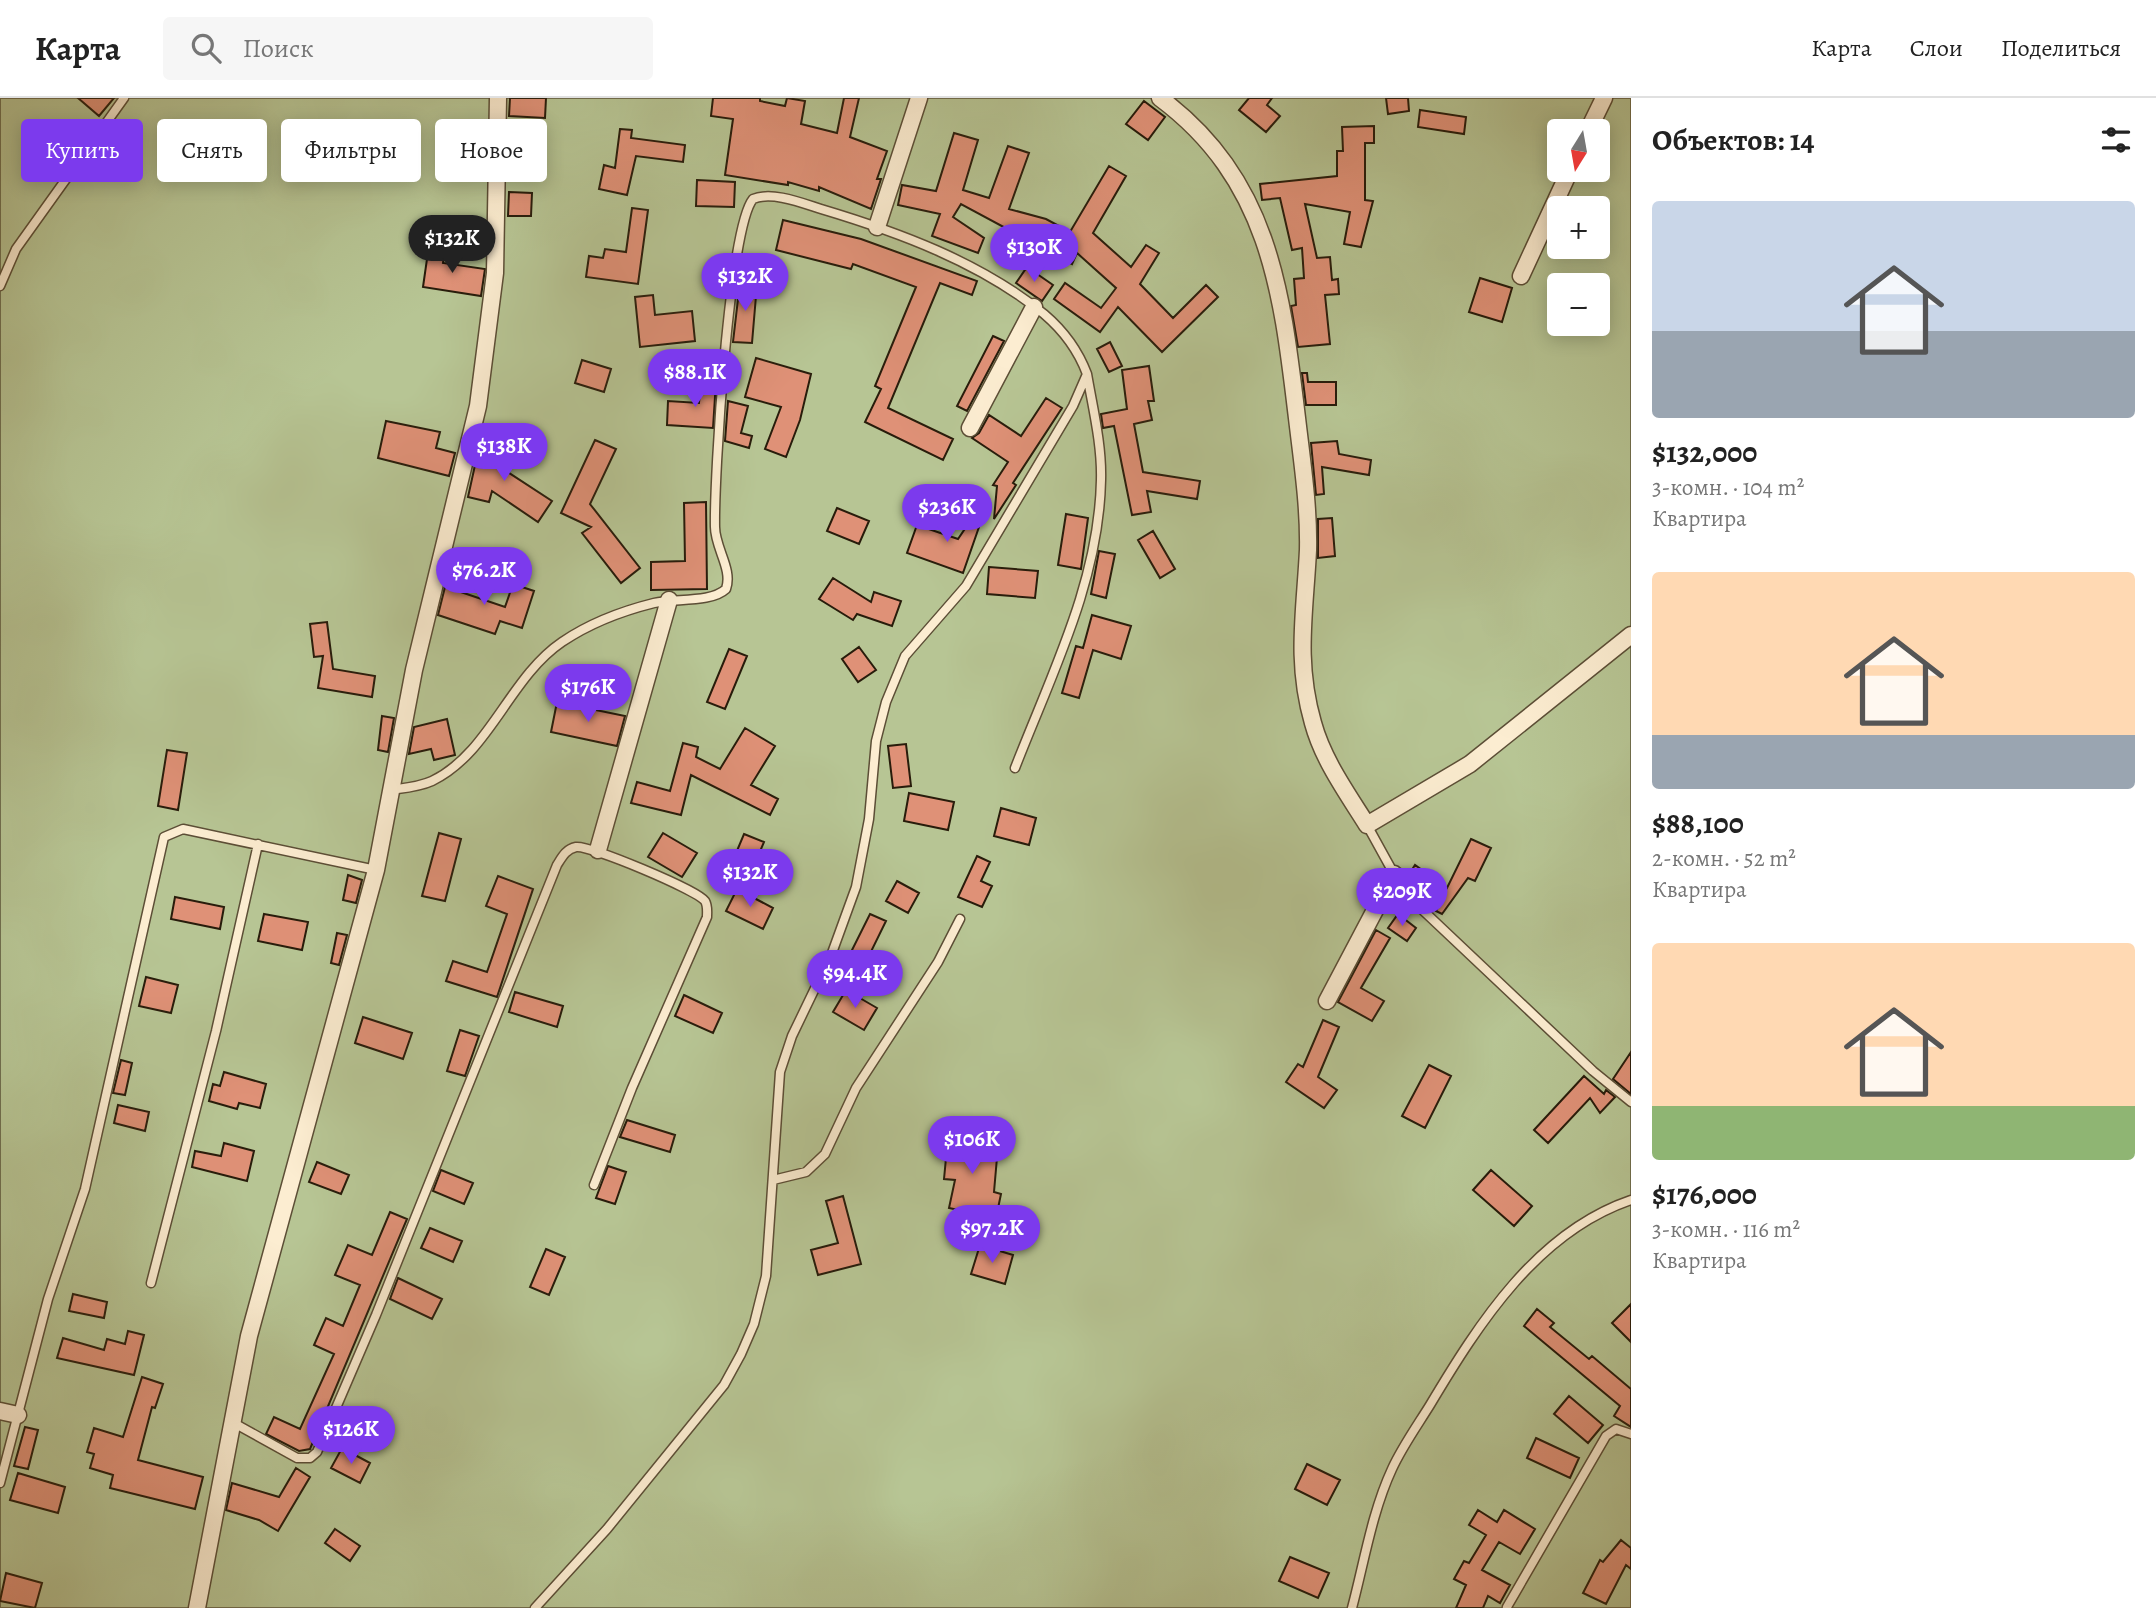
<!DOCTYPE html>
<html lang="ru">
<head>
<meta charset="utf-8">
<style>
  :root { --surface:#fff; --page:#f6f6f6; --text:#222; --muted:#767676; --line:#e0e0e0; --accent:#7c3aed }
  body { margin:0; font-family:Alegreya,serif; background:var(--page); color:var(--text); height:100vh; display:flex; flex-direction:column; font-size:26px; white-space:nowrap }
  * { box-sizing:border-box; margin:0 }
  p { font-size:23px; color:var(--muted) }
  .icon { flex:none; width:38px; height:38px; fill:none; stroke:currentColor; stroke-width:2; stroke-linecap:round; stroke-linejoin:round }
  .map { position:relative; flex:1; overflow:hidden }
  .side { display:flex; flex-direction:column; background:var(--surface); width:525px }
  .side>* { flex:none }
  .top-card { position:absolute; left:21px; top:21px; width:665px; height:63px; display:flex; gap:14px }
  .needle { width:46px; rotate:191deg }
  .controls { position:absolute; left:1547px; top:21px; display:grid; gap:14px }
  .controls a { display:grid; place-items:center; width:63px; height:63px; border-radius:7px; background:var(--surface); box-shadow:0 4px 18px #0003; font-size:35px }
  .price { position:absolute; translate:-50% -60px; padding:0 16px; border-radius:24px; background:var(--accent); color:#fff; font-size:23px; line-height:46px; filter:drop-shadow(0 2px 4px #0008) }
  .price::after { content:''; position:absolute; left:50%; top:42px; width:21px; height:16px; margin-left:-10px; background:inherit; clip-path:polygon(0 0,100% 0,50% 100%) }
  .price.selected { background:#222; color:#fff }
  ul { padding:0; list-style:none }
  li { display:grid; align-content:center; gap:14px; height:371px; padding:0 21px }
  li span { display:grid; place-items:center; height:217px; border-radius:7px; color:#555 }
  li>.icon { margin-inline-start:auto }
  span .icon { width:126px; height:126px; fill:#fffc; stroke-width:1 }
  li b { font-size:30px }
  h2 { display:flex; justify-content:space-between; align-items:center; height:84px; padding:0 21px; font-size:30px }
  .pill { padding:0 24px; border-radius:7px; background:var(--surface); box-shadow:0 4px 18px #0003; font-size:24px; line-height:63px }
  .pill.selected { background:var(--accent); color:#fff }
  header { display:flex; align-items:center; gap:42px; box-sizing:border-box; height:98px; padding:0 35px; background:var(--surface); border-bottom:2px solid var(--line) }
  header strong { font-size:33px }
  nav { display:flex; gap:38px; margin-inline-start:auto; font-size:24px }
  .search { width:490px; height:63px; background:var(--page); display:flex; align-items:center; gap:18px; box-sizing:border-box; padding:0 24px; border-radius:7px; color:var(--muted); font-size:26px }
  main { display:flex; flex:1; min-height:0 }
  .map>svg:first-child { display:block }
  .green { fill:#b7c594; stroke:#707050; stroke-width:2; fill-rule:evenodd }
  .building { fill:#df9177; stroke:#281c0b; stroke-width:2 }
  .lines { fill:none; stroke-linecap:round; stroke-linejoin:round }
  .service-casing { stroke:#5c4e36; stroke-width:11 }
  .minor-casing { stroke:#5c4e36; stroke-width:19 }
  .service { stroke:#fcedd1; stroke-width:8 }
  .minor { stroke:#fcedd1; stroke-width:16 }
</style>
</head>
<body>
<header>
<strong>Карта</strong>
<div class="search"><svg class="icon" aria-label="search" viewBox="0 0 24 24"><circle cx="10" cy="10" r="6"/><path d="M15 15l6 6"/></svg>Поиск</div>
<nav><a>Карта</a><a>Слои</a><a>Поделиться</a></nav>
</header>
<main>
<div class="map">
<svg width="1631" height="1510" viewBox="0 0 1631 1510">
  <rect width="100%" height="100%" fill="#fae4b8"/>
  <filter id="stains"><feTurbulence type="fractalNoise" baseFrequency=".00286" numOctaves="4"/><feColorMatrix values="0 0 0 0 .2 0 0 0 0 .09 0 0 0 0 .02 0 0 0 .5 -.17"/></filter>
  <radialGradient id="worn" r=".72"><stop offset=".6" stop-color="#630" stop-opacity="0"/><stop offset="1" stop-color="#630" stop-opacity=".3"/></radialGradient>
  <path class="green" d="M0,0H1631V1510H0ZM1559,33H1598V72H1559ZM1559,110H1598V149H1559ZM1559,187H1598V226H1559Z"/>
  <path class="building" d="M78,0H114L99,18Z
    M510,0H546L545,20L509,18Z
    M713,0H760V3L785,8L787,0L805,3L801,26L837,35L844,0H859L850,39L887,53L877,81H881L871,111L819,89V93L788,84V87L725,77L733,21L711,18Z
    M1249,0H1272L1267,7L1280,18L1266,34L1239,12Z
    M1386,0H1408L1409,13L1388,16Z
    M1144,3L1165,19L1148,42L1126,26Z
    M1420,12L1466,19L1464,36L1418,29Z
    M1374,28V45H1365V102L1373,103L1361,149L1344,146L1350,114L1305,106L1317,160L1330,159L1332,182L1338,181L1339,196L1325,197L1330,246L1298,249L1291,208L1296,207L1294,181L1304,180L1302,150L1292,152L1280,100L1262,102L1260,86L1337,78V53H1343L1342,29Z
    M620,31L632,32L631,40L685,47L683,64L636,58L627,97L599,91L604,67L615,70Z
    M59,32L77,42L66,62L48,52Z
    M954,35L978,42L963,92L989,100L1008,48L1029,55L1009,111L1046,121L1070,134L1109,68L1126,78L1093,135L1131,169L1146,147L1159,155L1140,186L1173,220L1206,187L1218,199L1162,254L1118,209L1100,234L1054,201L1065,185L1101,210L1116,190L1077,155L1072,166L1038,148L1042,142L1011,133L961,106L953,119L984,140L978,155L932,138L940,116L898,107L902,87L936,93Z
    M697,82L735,84L734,109L696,108Z
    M509,94L532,95L531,118H508Z
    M632,110L648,112L638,186L586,179L589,158L603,160L605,151L626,154Z
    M783,122L861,141L977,183L972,197L940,185L888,310L953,341L943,362L865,324L881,291L875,288L916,189L853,166L851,171L776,152Z
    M429,147L445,150L443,165L485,171L481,198L423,189Z
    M1027,169L1053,187L1042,203L1016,185Z
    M1480,180L1512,190L1502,224L1469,214Z
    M740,184L757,186L752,245L733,244Z
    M653,197L655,217L692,213L695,243L640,249L635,199Z
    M993,238L1004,243L967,313L957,308Z
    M1110,244L1122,268L1109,274L1097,251Z
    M756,260L811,276L800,322L786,359L765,351L781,309L745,299Z
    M582,262L611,271L604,294L575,285Z
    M1149,268L1154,303H1148L1152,322L1134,326L1143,374L1200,383L1197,401L1147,393L1151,414L1132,417L1114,328L1103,330L1101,316L1127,311L1122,272Z
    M1302,275H1307L1308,284H1336V307H1306Z
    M701,282L716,283L713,330L667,327L668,303L699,305Z
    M1046,300L1062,310L1013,385L1016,387L994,421L997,388L993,387L1008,364L972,340L979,335L989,317L1021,338Z
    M728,303L748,308L741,335L752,338L749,350L725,343Z
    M386,323L440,334L436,350L455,355L449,378L378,360Z
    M481,340L502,344L497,367L552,403L538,424L492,393L489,404L468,399Z
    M595,342L616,351L590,406L640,470L621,485L582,435L591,429L561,415Z
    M1337,343L1339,356L1371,362L1369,377L1322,369L1324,396L1316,397L1311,345Z
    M706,404L707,491L651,492V464L685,463L684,405Z
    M983,404L987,406L963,475L907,455L917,427L958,441Z
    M837,410L869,423L859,446L827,433Z
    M1066,416L1088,420L1081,471L1058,467Z
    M1332,420L1335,458L1318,460V421Z
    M1153,433L1175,471L1160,480L1138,442Z
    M1099,453L1115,456L1106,500L1091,496Z
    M989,469L1038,473L1035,500L987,496Z
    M449,473L460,477L455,492L505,509L513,486L534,493L522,530L500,523L495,536L438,517Z
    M833,480L871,504L874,494L901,503L892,528L857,516L853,522L819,501Z
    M1092,517L1131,528L1121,561L1093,552L1079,600L1062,595L1076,548L1083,550Z
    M327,524L333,571L375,578L372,599L318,590L323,558L314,559L310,526Z
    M859,549L876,572L858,584L842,561Z
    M729,551L747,558L725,611L707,604Z
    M557,604L625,618L617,648L551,634Z
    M382,618L394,620L388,654L378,652Z
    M447,621L455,657L434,662L431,651L409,656L414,629Z
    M745,630L775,648L751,687L778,701L770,717L691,677L681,717L631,705L637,684L670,693L683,645L698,649L696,659L720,671Z
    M906,646L911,688L893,690L888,648Z
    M167,652L187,655L178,712L158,708Z
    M909,695L954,704L948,732L904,723Z
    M1001,710L1036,720L1029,747L994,738Z
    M439,735L461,741L445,803L422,798Z
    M663,735L697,755L682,779L648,759Z
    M744,736L764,744L746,787L726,779Z
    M1471,741L1491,750L1475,783L1468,780L1442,816L1436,813L1438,809L1414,793L1406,781L1415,767L1447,790Z
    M977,758L990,764L981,783L992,788L982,809L958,799Z
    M348,777L362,782L356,805L343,802Z
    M498,778L533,791L497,899L446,883L453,863L487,874L507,816L486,808Z
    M897,783L919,795L908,815L886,803Z
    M737,791L773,810L763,831L726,813Z
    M175,799L224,809L220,831L171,821Z
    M264,816L308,824L302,852L258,843Z
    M870,816L886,823L863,870L847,862Z
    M1398,816L1416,830L1407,843L1388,830Z
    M1376,832L1390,840L1361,890L1384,903L1372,923L1338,904Z
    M337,835L347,837L339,867L331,865Z
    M146,879L178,887L171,915L139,908Z
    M846,892L877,910L864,932L833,914Z
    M515,894L563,908L557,929L509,914Z
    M684,897L722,915L713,935L675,918Z
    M363,919L412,935L403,961L355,945Z
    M1323,922L1339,929L1318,979L1337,992L1324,1010L1286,984L1298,966L1303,969Z
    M460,932L479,938L465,978L447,973Z
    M1631,954V996L1613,981Z
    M121,962L132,965L125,997L113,995Z
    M1429,967L1451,978L1425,1030L1402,1018Z
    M224,974L266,986L260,1010L239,1005L237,1011L209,1003L213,986L220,988Z
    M1584,978L1604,996L1606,992L1615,999L1600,1015L1590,1000L1548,1045L1534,1032Z
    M118,1007L149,1014L145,1033L114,1025Z
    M627,1022L675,1037L670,1054L620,1039Z
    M949,1029L962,1031L960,1045L998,1048L994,1094L1001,1096L996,1120L949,1110L955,1082L944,1081Z
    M224,1045L254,1053L247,1083L192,1069L195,1053L221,1058Z
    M317,1064L349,1077L341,1096L309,1084Z
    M608,1068L626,1074L615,1106L596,1100Z
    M441,1072L473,1085L464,1106L433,1093Z
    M1491,1072L1532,1108L1514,1128L1473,1092Z
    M843,1098L861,1166L818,1177L811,1152L838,1145L826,1103Z
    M390,1114L407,1121L310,1351L299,1353L266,1336L274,1319L300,1331L334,1256L314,1247L326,1220L343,1228L360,1187L335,1177L348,1147L372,1157Z
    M430,1130L462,1143L453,1164L421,1150Z
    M980,1147L1013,1157L1005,1186L971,1176Z
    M546,1151L565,1159L549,1197L530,1189Z
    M398,1180L442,1201L432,1221L390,1201Z
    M73,1196L107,1204L104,1220L69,1213Z
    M1631,1206V1244L1612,1225Z
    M1537,1211L1554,1225L1550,1229L1589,1261L1592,1258L1631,1291V1329L1614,1318L1620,1308L1524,1228Z
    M128,1233L144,1237L134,1277L57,1260L63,1240L104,1252L107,1241L125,1246Z
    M142,1279L163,1286L155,1310L152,1309L138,1362L203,1379L195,1411L110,1390L113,1377L90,1370L94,1356L87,1354L94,1330L123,1339Z
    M1569,1298L1603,1327L1588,1345L1554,1316Z
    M25,1329L38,1332L28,1371L14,1368Z
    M1536,1340L1579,1360L1570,1380L1527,1360Z
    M342,1350L370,1365L360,1385L331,1370Z
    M1307,1366L1340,1382L1327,1407L1295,1391Z
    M296,1370L310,1379L278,1433L259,1422L226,1412L232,1385L279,1399Z
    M18,1375L65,1389L58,1415L10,1402Z
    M1478,1412L1497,1424L1504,1412L1535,1431L1520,1456L1499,1444L1482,1472L1510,1487L1500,1505L1488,1498L1483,1510H1456L1466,1487L1454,1481L1464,1463L1469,1465L1486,1437L1469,1427Z
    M335,1431L360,1448L350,1463L325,1445Z
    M1621,1442L1631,1450V1471L1626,1467L1606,1506L1583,1495L1600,1462L1603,1464Z
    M1290,1459L1329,1475L1318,1500L1279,1483Z
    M6,1475L42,1485L35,1510L0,1503Z"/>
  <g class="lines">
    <g class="service-casing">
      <path id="service" d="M0,188L16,151L124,0
        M1015,670C1051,577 1099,484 1101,382C1102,347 1093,311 1087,276
        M390,692C404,690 419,689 432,683C490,655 509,580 562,544C590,525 622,513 654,505C675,500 711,505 726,491C733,471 715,450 715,429C714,380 729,130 753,101C772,93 802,105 821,111C898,134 980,164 1044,216C1064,233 1078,252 1087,276L1073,308L966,488L905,558L886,604L876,643L869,721L856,789L832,855L792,938L780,974L766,1178L754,1226L741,1256L724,1287L607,1431L535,1510
        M1367,727L1394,776L1413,803L1593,973L1631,1004
        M773,1082L806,1074L825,1056L856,990L938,864L960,821
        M151,1185L216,933L258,746
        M232,1324L297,1360H310L317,1354L376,1217L557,767C562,759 566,751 576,749C590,747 697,792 705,803C708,808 707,814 707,819L632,990L594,1087
        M0,1385L48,1201L85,1091L164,739L183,731L376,772
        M1507,1509L1606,1338L1616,1331L1631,1336
        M1352,1510C1364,1465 1372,1414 1392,1371C1402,1349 1417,1328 1430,1307C1479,1225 1537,1134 1631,1102"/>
    </g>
    <g class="minor-casing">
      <path id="minor" d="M1160,0C1270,82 1282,194 1297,320C1302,363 1309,408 1308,452C1305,514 1295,563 1313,625C1323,662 1347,695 1367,727L1470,666L1631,537
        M1588,33L1604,0
        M877,129L919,0
        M1521,178L1570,72
        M970,330L1034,209
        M598,752L669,502
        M1327,903L1394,776
        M0,1313L18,1317
        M197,1510L249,1238L376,772L414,572L478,308L495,175L498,0"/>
    </g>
    <use href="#service" class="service"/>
    <use href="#minor" class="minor"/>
  </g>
  <rect width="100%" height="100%" filter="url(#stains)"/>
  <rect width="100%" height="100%" fill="url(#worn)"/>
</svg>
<div class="controls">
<a><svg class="needle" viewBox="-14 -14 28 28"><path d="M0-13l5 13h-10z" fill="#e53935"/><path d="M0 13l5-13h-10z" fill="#767676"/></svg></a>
<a>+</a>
<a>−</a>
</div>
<b class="price selected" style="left:452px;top:177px">$132K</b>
<b class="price" style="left:1034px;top:186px">$130K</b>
<b class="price" style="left:745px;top:215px">$132K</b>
<b class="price" style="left:695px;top:311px">$88.1K</b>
<b class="price" style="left:504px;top:385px">$138K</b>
<b class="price" style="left:947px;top:446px">$236K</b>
<b class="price" style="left:484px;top:509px">$76.2K</b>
<b class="price" style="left:588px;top:626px">$176K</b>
<b class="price" style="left:750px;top:811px">$132K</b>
<b class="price" style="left:1402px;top:830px">$209K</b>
<b class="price" style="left:855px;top:912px">$94.4K</b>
<b class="price" style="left:972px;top:1078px">$106K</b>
<b class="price" style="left:992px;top:1167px">$97.2K</b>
<b class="price" style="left:351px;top:1368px">$126K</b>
<div class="top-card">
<a class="pill selected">Купить</a>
<a class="pill">Снять</a>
<a class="pill">Фильтры</a>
<a class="pill">Новое</a>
</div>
</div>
<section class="side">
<h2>Объектов: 14<svg class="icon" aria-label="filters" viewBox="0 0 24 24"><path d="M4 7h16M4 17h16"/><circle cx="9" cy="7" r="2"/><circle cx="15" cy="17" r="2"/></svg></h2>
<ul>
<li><span style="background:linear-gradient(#c9d6e8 60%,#9aa5b1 0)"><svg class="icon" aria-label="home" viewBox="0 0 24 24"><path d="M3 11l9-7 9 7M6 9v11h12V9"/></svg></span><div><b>$132,000</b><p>3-комн. · 104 m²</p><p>Квартира</p></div></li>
<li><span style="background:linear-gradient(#ffd9b3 75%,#9aa5b1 0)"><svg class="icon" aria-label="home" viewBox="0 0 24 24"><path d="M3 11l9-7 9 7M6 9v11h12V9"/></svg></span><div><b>$88,100</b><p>2-комн. · 52 m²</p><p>Квартира</p></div></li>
<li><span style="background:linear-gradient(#ffd9b3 75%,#8fb573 0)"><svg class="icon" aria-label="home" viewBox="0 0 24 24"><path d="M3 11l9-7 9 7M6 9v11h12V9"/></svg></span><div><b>$176,000</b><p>3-комн. · 116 m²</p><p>Квартира</p></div></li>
</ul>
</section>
</main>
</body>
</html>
